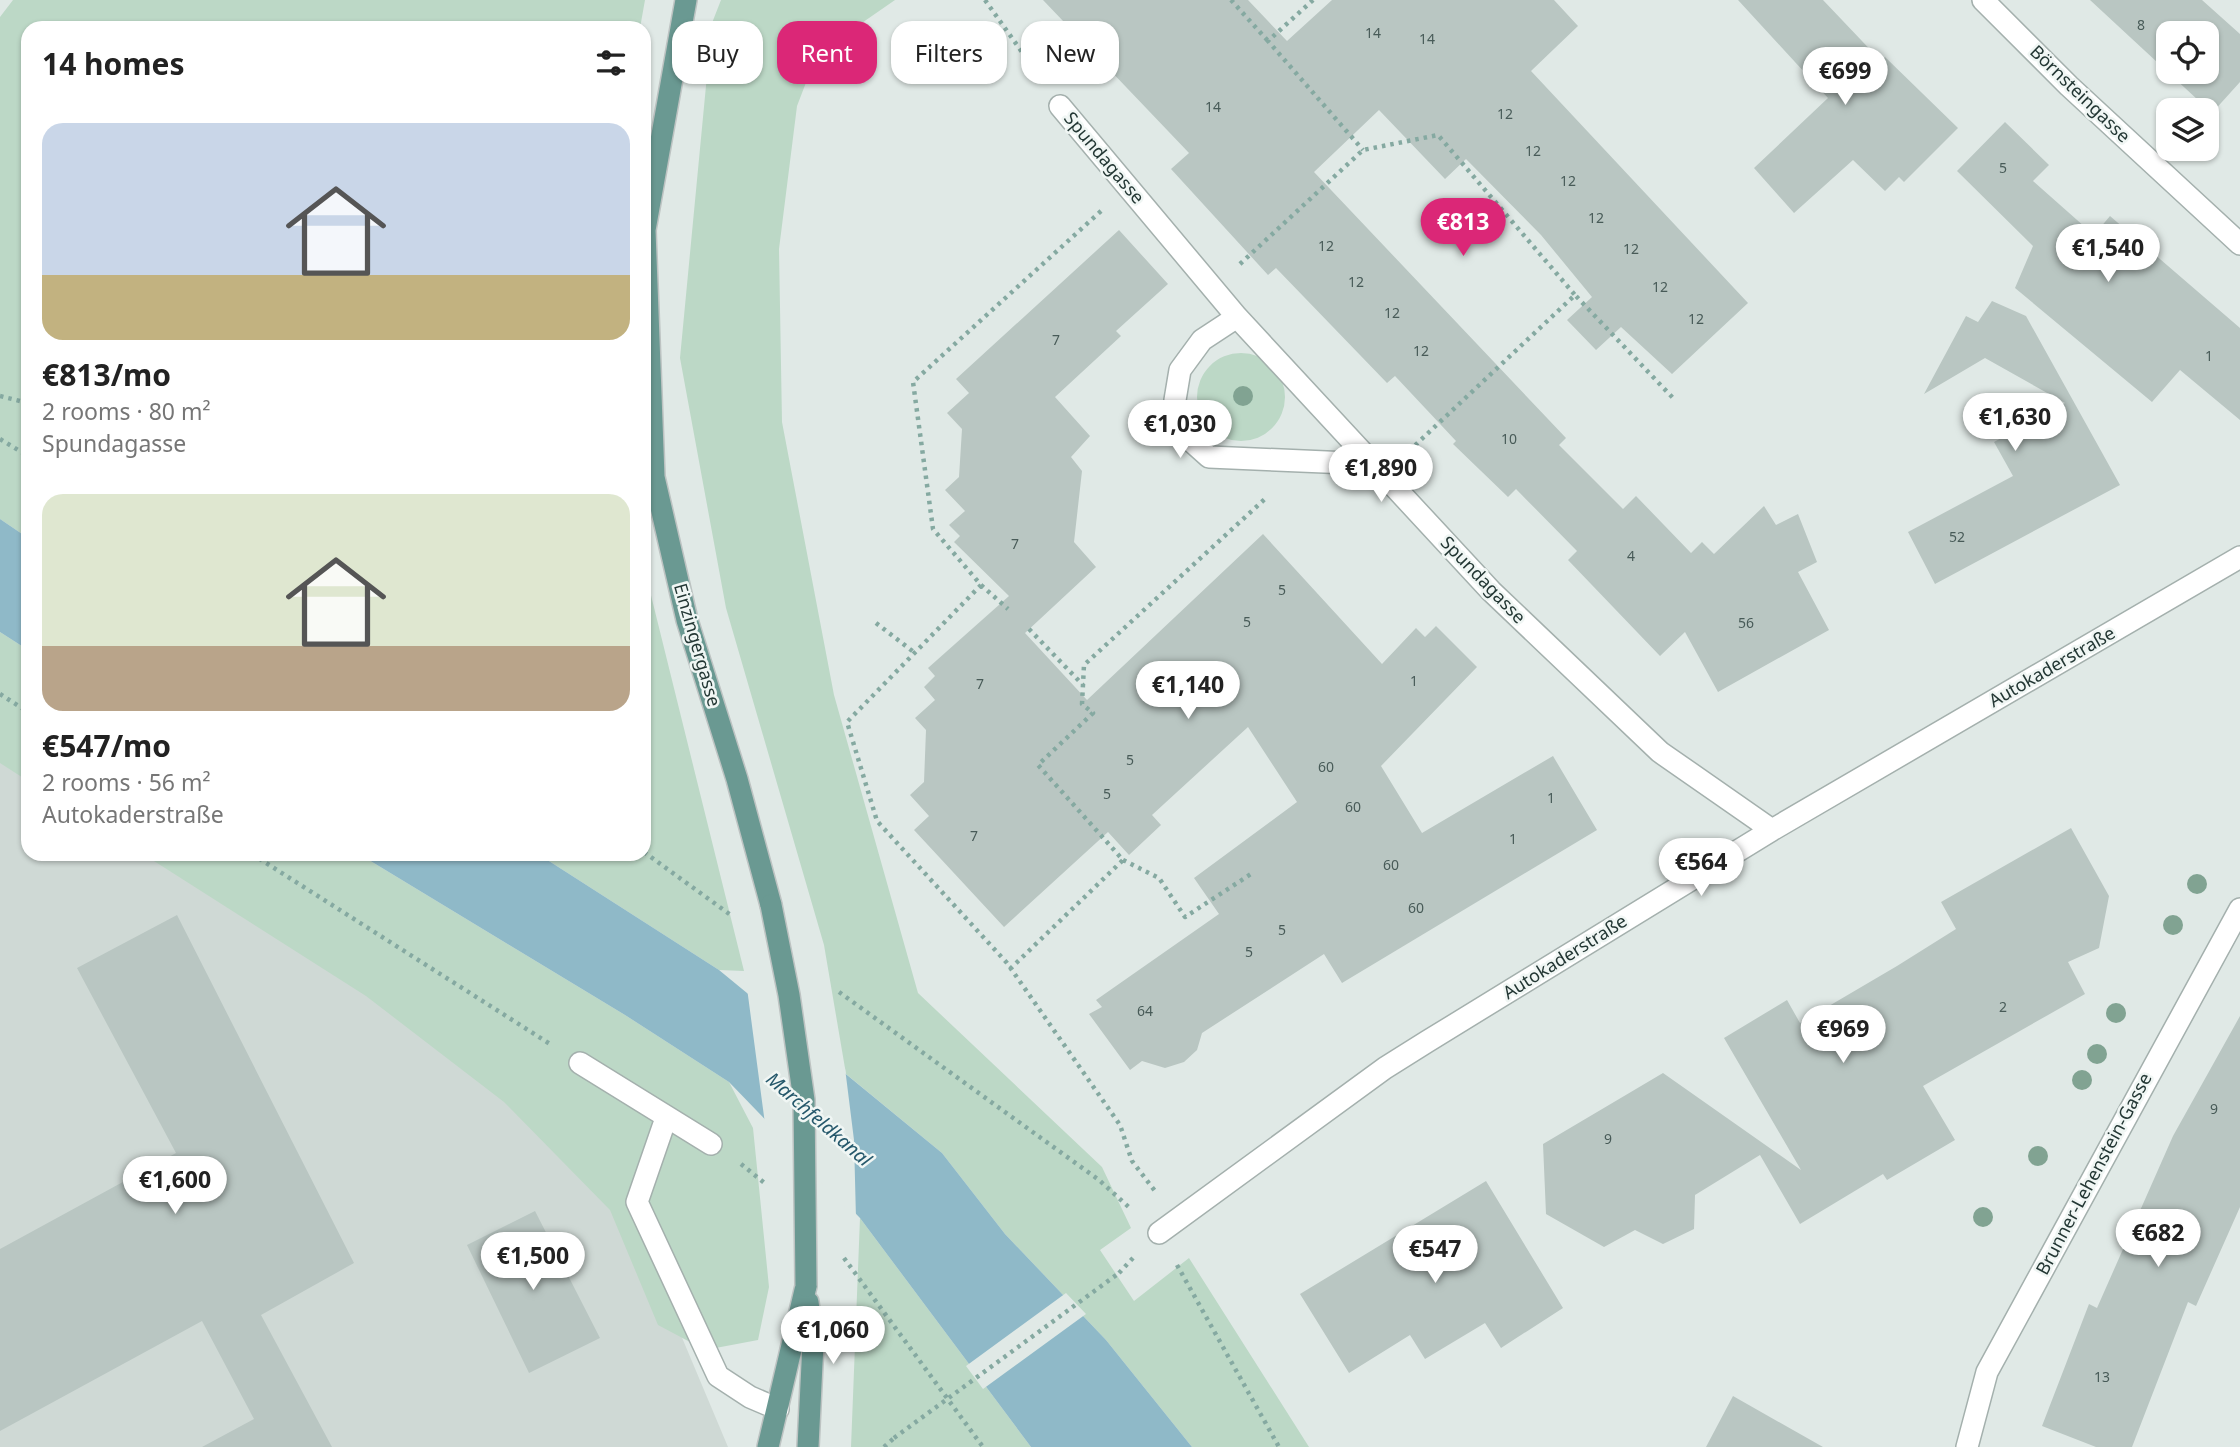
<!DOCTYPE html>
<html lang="en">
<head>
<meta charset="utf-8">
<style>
  :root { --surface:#fff; --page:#f6f6f6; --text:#222; --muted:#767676; --accent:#db2777 }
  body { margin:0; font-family:"Noto Sans",sans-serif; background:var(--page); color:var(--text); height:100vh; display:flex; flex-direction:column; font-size:26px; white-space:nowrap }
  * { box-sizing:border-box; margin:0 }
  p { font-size:23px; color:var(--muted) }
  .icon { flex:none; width:38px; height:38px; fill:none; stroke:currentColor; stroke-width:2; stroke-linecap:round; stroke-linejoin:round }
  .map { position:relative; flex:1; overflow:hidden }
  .drawer { position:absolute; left:21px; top:21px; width:630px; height:840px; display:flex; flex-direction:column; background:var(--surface); border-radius:21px; box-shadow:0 2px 5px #0004 }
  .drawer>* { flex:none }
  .guide { position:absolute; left:672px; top:21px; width:665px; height:63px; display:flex; gap:14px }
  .controls { position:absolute; left:2156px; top:21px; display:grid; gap:14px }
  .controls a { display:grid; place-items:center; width:63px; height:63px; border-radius:14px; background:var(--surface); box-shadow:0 2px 5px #0004; font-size:35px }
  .price { position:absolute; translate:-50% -60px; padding:0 16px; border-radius:24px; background:#fff; color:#222; font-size:23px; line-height:46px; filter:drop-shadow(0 2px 4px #0008) }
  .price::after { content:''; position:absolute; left:50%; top:42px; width:21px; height:16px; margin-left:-10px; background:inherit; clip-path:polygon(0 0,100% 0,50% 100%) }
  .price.active { background:var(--accent); color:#fff }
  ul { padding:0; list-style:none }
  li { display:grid; align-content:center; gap:14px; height:371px; padding:0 21px }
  li span { display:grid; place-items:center; height:217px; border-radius:21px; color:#555 }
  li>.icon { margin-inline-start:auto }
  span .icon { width:126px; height:126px; fill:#fffc; stroke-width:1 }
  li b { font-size:30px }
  h2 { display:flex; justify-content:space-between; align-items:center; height:84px; padding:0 21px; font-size:30px }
  .tag { padding:0 24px; border-radius:21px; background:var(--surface); box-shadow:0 2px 5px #0004; font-size:24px; line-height:63px }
  .tag.active { background:var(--accent); color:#fff }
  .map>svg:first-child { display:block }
  .built { fill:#cfd9d5 }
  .green { fill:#bcd8c6 }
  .water { fill:#8fb9c8 }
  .pier { fill:#e0e9e6 }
  .building { fill:#b9c6c2; fill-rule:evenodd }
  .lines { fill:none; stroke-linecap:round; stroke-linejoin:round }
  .minor-casing { stroke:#a4b0ad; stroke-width:24 }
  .major-casing { stroke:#bdc3c2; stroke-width:24 }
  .path { stroke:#85a9a1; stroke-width:4.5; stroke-dasharray:3.5 5; stroke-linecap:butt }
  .minor { stroke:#fff; stroke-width:21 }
  .major { stroke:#6a9992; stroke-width:21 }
  .major-bridge-casing { stroke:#bdc3c2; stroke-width:24; stroke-linecap:butt }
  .path-bridge { stroke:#85a9a1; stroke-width:4.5; stroke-dasharray:3.5 5; stroke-linecap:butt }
  .major-bridge { stroke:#6a9992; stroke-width:21 }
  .tree { fill:#81a392 }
  .labels { text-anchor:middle; stroke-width:5; stroke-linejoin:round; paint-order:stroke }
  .number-label { font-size:14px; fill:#485b58 }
  .street-label { font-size:18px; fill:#233734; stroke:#f0f6f4 }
  .water-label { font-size:19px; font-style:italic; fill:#25586b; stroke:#f0f6f4 }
</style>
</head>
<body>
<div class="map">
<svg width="2240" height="1447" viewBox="0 0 2240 1447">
  <rect width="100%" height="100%" fill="#e0e9e6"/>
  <path class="built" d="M0,746L28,763V854H182L650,1130L625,1202L728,1447H0Z"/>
  <path class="green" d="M13,0H645L640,28H28V538L0,519V17Z
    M721,0H895L817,54L797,106L779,249L782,422L834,695L918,993L1102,1167L1131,1228L1100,1250L1134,1301L1189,1258L1309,1447H1192L1106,1340L1005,1234L942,1153L846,1074L824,945L726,608L680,358L712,23Z
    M1197 397a44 44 0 1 1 88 0a44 44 0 1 1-88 0Z
    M644,567L744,971L719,970L538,854H644Z
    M0,632L28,650V781L0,763Z
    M143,854H359L625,1015L729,1082L753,1128L769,1287L758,1340L705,1350L658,1325L610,1210L504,1102L366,996Z
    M860,1218L1031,1447H851Z"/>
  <path class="water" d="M0,519L28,538V650L0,632Z
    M359,854H538L719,970L942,1153L1005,1234L1106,1340L1192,1447H1031L860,1218L729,1082L625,1015Z"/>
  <path class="pier" d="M747,988L845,1068L854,1140L856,1219L765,1124Z
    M1066,1293L1086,1314L983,1389L966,1366Z"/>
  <path class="building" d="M1043,0H1248L1287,41L1332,0H1554L1578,26L1531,71L1748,303L1672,374L1621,327L1596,350L1567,320L1592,297L1541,235L1466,159L1445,179L1379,110L1314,172L1566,438L1559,445L1623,509L1636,496L1691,553L1702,542L1714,554L1764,506L1776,525L1798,514L1817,562L1798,572L1829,630L1718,692L1685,632L1660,656L1568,560L1577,551L1516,489L1508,497L1453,444L1456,441L1395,376L1387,383L1276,268L1268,275L1171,169L1189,153Z
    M1738,0H1823L1881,61L1885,57L1958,128L1904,182L1899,177L1885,191L1853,160L1794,213L1754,168L1828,98Z
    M2090,0H2202L2240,34V82L2212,113ZM2168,33H2207V72H2168Z
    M2005,122L2049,165L2033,181L2094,235L2110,216L2240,328V420L2180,370L2152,402L2015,288L2033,246L1957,171Z
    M1119,230L1168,284L1116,331L1121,336L1055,397L1090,436L1071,457L1082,471L1074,542L1096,567L1025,633L1087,700L1263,534L1382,664L1416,628L1425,637L1436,626L1477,667L1381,766L1422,833L1553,756L1597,830L1342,983L1324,954L1202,1033L1197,1050L1184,1062L1165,1068L1142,1061L1130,1070L1089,1014L1102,1007L1096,1000L1219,914L1194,878L1297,802L1248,727L1152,815L1161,825L1129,855L1108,832L1004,927L914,830L929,816L910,795L924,782L926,730L915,718L935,700L924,687L935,676L928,668L1009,596L954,542L960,536L949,525L965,511L945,490L959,477L962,429L947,413L969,393L956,379Z
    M1992,301L2026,316L2120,485L1935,584L1908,532L2013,476L1994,442L2065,403L1985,358L1924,394L1966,316L1978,322Z
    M2071,828L2109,896L2099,948L2068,962L2085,994L1923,1086L1955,1140L1887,1180L1883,1174L1800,1224L1760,1155L1695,1195L1694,1229L1663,1244L1635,1230L1604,1247L1546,1214L1543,1144L1663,1073L1801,1170L1724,1038L1787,1000L1800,1023L1897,966L1956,929L1941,902Z
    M177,915L354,1263L261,1315L332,1447H202L254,1419L202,1321L0,1431V1249L176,1153L77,968Z
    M2240,1016V1207L2196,1306L2188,1302L2132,1447H2096L2042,1426L2089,1304L2097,1308L2173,1136Z
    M1486,1181L1563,1308L1501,1348L1485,1323L1425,1359L1410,1335L1349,1373L1300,1294Z
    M535,1211L600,1338L529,1373L467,1245Z
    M1733,1396L1823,1447H1706Z"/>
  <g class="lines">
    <g class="minor-casing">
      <path id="minor" d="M1983,0L2069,86L2240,244
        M1060,106L1237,317L1491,591L1660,752L1772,830
        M1237,317L1202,340L1180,370L1175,400L1181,432L1209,457L1372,464
        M580,1063L711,1144
        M666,1118L637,1202L718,1376L750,1397L778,1409
        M1159,1233L1385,1068L1428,1041L1772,830L2240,557
        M1967,1447L1987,1372L2240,909"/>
    </g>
    <g class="major-casing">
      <path id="major" d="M686,0L645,230L654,477L687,620L737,779L771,905
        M768,1447L806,1286
        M808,1447L813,1343L808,1302"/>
    </g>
    <path class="path" d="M985,0L1039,76
      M1231,0L1268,41
      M1313,0L1268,41L1363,150
      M1101,211L913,382L933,529L981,585L847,722L877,821L1007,963L1120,1125L1132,1161L1155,1191
      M1240,264L1363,150L1438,135L1575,295
      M0,396L28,403
      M0,439L28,456
      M1409,451L1575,295L1673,398
      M981,585L1008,609
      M876,623L915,653
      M1029,629L1083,685
      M0,694L28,712
      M644,852L732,916
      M252,854L550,1044
      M1123,860L1159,878L1185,917L1254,872
      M1010,969L1123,860L1038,765L1093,713L1082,704L1084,665L1266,498
      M839,992L1099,1180L1132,1210
      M741,1164L767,1185
      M844,1258L983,1447
      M1177,1265L1279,1447
      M1119,1273L1133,1258
      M884,1447L894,1438"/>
    <use href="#minor" class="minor"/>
    <use href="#major" class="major"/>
    <g class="major-bridge-casing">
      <path id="major-bridge" d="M771,905L789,995L804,1100L806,1286"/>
    </g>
    <path class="path-bridge" d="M894,1438L1119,1273"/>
    <use href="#major-bridge" class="major-bridge"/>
  </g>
  <g class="tree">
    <circle cx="1243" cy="396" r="10"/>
    <circle cx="2197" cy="884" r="10"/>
    <circle cx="2173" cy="925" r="10"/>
    <circle cx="2116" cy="1013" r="10"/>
    <circle cx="2097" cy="1054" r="10"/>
    <circle cx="2082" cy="1080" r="10"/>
    <circle cx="2038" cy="1156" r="10"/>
    <circle cx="1983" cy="1217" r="10"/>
  </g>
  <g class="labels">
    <g class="number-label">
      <text x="2141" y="30">8</text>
      <text x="1373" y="38">14</text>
      <text x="1427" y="44">14</text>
      <text x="1213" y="112">14</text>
      <text x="1505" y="119">12</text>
      <text x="1533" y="156">12</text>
      <text x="2003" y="173">5</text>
      <text x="1568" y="186">12</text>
      <text x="1596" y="223">12</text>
      <text x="1326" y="251">12</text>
      <text x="1631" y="254">12</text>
      <text x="1356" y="287">12</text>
      <text x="1660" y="292">12</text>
      <text x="1392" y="318">12</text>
      <text x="1696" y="324">12</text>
      <text x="1056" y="345">7</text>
      <text x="1421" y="356">12</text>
      <text x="2209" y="361">1</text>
      <text x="1509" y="444">10</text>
      <text x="1957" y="542">52</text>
      <text x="1015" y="549">7</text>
      <text x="1631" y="561">4</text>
      <text x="1282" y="595">5</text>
      <text x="1247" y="627">5</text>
      <text x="1746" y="628">56</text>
      <text x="1414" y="686">1</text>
      <text x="980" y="689">7</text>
      <text x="1130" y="765">5</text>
      <text x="1326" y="772">60</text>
      <text x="1107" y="799">5</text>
      <text x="1551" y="803">1</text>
      <text x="1353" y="812">60</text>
      <text x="974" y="841">7</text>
      <text x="1513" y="844">1</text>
      <text x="1391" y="870">60</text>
      <text x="1416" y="913">60</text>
      <text x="1282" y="935">5</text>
      <text x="1249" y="957">5</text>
      <text x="2003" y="1012">2</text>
      <text x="1145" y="1016">64</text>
      <text x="2214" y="1114">9</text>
      <text x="1608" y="1144">9</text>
      <text x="2102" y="1382">13</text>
    </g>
    <g class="street-label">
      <text transform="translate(2080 94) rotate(44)" y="6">Börnsteingasse</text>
      <text transform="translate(1104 158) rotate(50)" y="6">Spundagasse</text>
      <text transform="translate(1483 580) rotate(46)" y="6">Spundagasse</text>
      <text transform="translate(697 645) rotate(74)" y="6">Einzingergasse</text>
      <text transform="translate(2052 667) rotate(-30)" y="6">Autokaderstraße</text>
      <text transform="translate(1565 957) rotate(-32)" y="6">Autokaderstraße</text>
      <text transform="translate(2094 1174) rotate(-62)" y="6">Brunner-Lehenstein-Gasse</text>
    </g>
    <g class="water-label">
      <text transform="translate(819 1119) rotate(41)" y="7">Marchfeldkanal</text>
    </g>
  </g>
</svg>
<div class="controls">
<a><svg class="icon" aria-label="locate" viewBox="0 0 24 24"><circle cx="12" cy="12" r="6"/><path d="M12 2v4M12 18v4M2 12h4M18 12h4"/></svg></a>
<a><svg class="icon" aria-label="layers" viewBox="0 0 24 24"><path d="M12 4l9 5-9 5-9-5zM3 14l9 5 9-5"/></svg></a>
</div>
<b class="price" style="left:1845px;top:107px">€699</b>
<b class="price active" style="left:1463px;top:258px">€813</b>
<b class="price" style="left:2108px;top:284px">€1,540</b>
<b class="price" style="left:2015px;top:453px">€1,630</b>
<b class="price" style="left:1180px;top:460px">€1,030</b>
<b class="price" style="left:1381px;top:504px">€1,890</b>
<b class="price" style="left:1188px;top:721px">€1,140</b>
<b class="price" style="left:1701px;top:898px">€564</b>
<b class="price" style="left:1843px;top:1065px">€969</b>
<b class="price" style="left:175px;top:1216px">€1,600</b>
<b class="price" style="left:2158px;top:1269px">€682</b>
<b class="price" style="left:1435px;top:1285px">€547</b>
<b class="price" style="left:533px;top:1292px">€1,500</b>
<b class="price" style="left:833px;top:1366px">€1,060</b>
<div class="guide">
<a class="tag">Buy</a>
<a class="tag active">Rent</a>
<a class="tag">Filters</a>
<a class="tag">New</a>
</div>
<section class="drawer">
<h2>14 homes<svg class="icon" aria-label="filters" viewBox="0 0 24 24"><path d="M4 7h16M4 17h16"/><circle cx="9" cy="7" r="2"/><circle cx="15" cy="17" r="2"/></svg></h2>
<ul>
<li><span style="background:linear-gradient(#c9d6e8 70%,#c2b280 0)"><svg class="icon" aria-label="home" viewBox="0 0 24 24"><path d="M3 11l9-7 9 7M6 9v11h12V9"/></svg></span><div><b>€813/mo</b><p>2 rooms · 80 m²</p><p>Spundagasse</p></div></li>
<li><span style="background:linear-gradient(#dfe7d0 70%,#b9a48a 0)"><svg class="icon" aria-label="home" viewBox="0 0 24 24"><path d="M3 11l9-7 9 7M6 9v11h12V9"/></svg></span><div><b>€547/mo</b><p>2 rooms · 56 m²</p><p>Autokaderstraße</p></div></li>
</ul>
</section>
</div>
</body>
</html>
